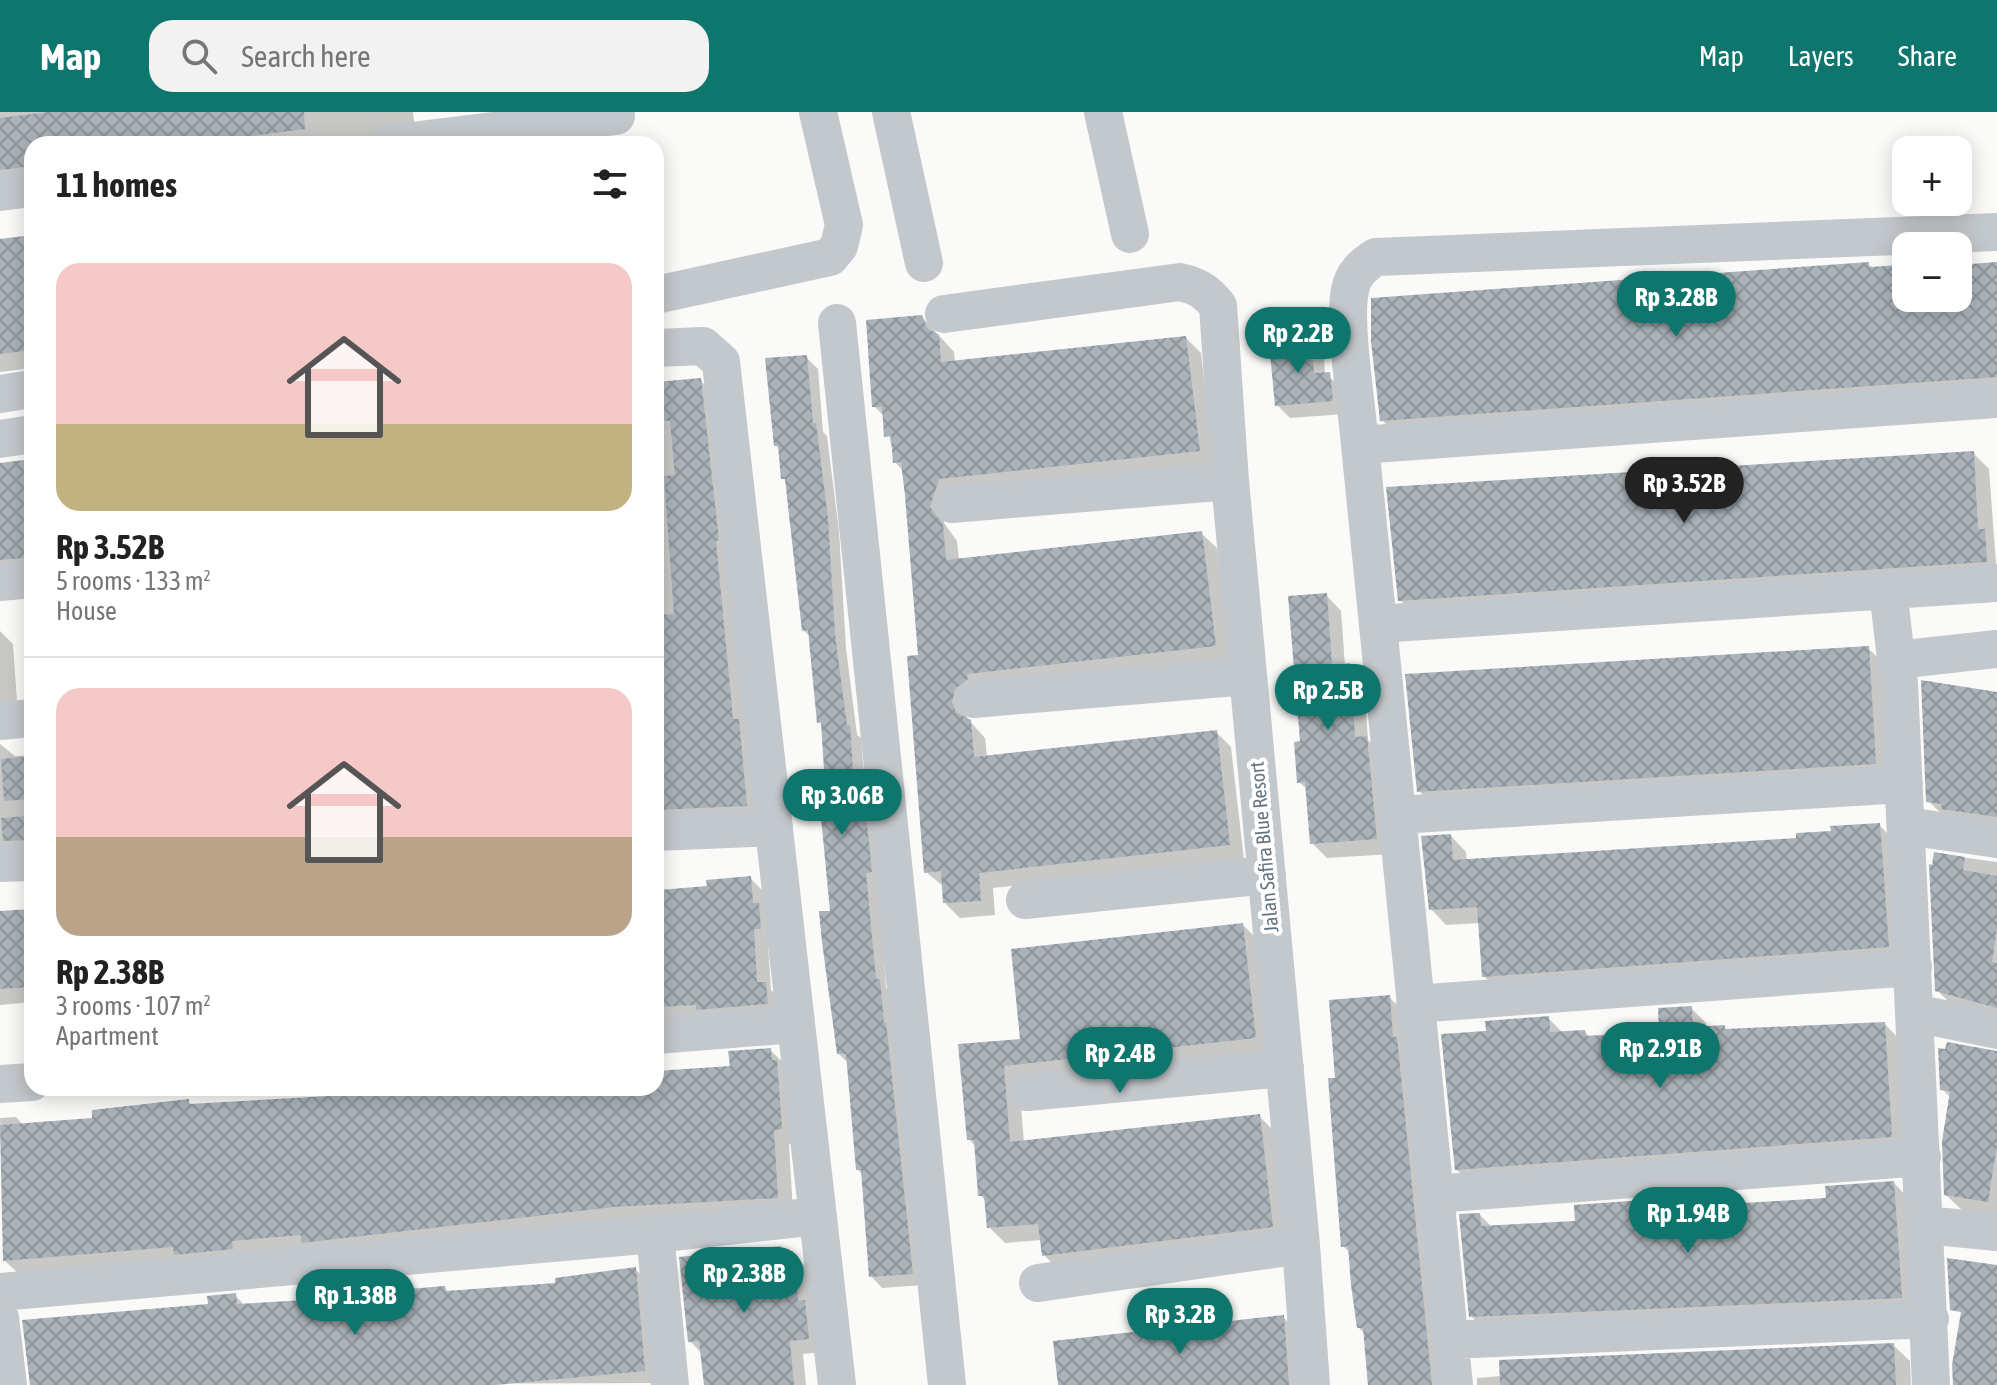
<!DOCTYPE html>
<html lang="en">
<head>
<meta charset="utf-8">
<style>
  :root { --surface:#fff; --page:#f2f2f2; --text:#222; --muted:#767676; --line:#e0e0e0; --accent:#0f766e }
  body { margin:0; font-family:"Asap Condensed",sans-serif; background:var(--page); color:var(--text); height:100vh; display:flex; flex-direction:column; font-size:30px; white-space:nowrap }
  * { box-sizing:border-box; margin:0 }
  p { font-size:26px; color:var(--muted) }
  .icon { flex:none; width:44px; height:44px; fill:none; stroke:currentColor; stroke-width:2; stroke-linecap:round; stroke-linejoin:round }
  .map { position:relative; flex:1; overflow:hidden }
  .details { position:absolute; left:24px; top:24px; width:640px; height:960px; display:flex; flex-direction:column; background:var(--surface); border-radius:24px; box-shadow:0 4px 20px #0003 }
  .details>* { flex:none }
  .fabs { position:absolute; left:1892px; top:24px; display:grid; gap:16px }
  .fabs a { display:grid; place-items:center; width:80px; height:80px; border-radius:16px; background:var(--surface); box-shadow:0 4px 20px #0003; font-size:40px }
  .price { position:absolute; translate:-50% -68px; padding:0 18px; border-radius:28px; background:var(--accent); color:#fff; font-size:26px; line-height:52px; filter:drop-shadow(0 2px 4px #0008) }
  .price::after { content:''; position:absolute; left:50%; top:48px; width:24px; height:18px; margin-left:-12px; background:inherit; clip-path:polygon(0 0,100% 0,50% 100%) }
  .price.current { background:#222; color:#fff }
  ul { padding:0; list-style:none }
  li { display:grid; align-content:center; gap:16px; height:424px; padding:0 32px }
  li+li { border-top:2px solid var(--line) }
  li span { display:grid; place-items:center; height:248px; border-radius:24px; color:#555 }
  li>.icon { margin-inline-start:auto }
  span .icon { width:144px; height:144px; fill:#fffc; stroke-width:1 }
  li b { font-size:34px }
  h2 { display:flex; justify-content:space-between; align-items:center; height:96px; padding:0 32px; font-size:34px }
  header { display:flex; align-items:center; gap:48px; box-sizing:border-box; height:112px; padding:0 40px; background:var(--accent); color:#fff }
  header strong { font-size:38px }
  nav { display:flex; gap:44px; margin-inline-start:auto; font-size:28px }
  .search { width:560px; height:72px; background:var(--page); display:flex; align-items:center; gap:20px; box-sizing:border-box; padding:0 28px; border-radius:24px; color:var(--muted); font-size:30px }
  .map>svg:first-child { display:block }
  .shadow { fill:#0003 }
  .building { fill:url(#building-cross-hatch) }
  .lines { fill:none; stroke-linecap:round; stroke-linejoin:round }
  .street { stroke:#c3c8cc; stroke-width:38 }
  .labels { text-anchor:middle; stroke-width:8; stroke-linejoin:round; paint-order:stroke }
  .street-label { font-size:20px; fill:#657683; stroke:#fff }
</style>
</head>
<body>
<header>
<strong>Map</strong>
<div class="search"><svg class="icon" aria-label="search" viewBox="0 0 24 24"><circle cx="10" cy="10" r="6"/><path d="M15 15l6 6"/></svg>Search here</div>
<nav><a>Map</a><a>Layers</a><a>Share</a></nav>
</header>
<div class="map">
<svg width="1997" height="1273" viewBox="0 0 1997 1273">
  <defs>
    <pattern id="building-cross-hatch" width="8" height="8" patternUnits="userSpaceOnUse" patternTransform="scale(2)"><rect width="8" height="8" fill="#aab3b9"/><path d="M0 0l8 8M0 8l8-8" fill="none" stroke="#8e969c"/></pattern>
  </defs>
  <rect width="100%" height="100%" fill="#fafaf8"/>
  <path class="shadow" d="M0,0H413L415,18L318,32H32V72L0,77Z
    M32,125V256L0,260V129Z
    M1868,152L1873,156L1906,155V186H1958V153L1997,152V283L1398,325L1382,308Z
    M922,205L954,240L955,251L1186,226L1201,241L1214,353L954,382L944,411L957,429L959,448L1201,421L1217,436L1230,549L969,592L967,606L985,626L987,645L1216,620L1231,635L1244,748L993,776L995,803L960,806L945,791L944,775L926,760L920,545L904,360L895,350L885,305L874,294Z
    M1311,230L1324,243L1325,262L1342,275L1345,302L1290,306L1277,293Z
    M806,245L818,257L823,320L827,324L839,419L846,536L857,623L861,626L865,676L873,685L886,876L891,881L924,1173L882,1176L871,1164L863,1063L857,1057L848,951L839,942L823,614L819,610L811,525L803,518L788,371L783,366L780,337L776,333Z
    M700,268L715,284L762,709L656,722V272Z
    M1973,341L1989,357L1997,465L1416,504L1400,488Z
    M32,349V457L0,464V353Z
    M1326,483L1341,499L1345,554L1364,569L1368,628L1382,641L1392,742L1327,746L1312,731L1308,678L1299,670Z
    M0,519L13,532L18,603L0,615Z
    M1868,536L1885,553L1892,668L1436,696L1419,679Z
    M1997,582V715L1942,702L1928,689Z
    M0,632L15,644L32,643V745L0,756Z
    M1879,713L1895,729L1904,850L1500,880L1484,864L1480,811L1446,813L1431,797L1451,724L1466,740L1467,749L1798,728Z
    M1936,742L1997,750V905L1951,892L1937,878Z
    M750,766L765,781L775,831L768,832L771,878L780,887L782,906L656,916V781L709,776Z
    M32,799V890L0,893V801Z
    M1243,813L1259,829L1271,941L1019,970L1024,1031L1259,1004L1275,1020L1288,1130L1060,1159L1044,1143L1042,1128L1005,1131L989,1115L986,1089L980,1083L976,1035L969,1027L961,934L1022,929Z
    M1389,885L1406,902L1447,1273H1368L1365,1222L1359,1216L1351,1142L1343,1134L1337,968Z
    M1691,896L1706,911V916L1724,915L1728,919L1885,912L1900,928L1906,1040L1472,1073L1457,1058L1488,921L1548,906L1563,921L1585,920L1590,926L1662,921Z
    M770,938L786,953L796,1032H789L793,1100L21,1164L5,1149L0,1006L16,1005L24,1014L95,1008L188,989L193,994L398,986L492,976H656V961L732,956Z
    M1997,957V1105L1963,1099L1946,1083L1951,986L1942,977Z
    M1894,1071L1909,1087L1916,1201L1487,1220L1471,1204L1480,1103L1492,1115L1577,1111L1726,1084L1735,1093L1828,1088Z
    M780,1136L786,1142L792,1141L806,1155L822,1240L803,1242L806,1273H706L702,1242L690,1229Z
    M635,1157L648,1169L657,1271L31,1273L235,1183L245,1194L307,1190L407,1168L417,1178L444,1176L450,1181L557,1173Z
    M1283,1205L1299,1221L1303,1273H1060Z
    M1893,1233L1910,1249L1911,1273H1477V1266Z"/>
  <path class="building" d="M48,0H304L305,17L193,32H32V54L0,58V6Z
    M32,123V238L0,242V127Z
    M1869,150V155L1902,153L1904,186H1958V153L1997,150V265L1380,309L1371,229V186Z
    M922,203L927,216L939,223L941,250L1186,224L1200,339L939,367L930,395L943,412L946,448L1202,419L1216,534L967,562L968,567L955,577L952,590L956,600L971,608L974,645L1217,618L1230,733L979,761L981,789L943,791L941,759L924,761L907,544L918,543L905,384L901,350L893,351L891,324L884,325L882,295H872L866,208Z
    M1311,228L1314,261L1330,260L1333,289L1275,294L1269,231Z
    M807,243L813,311H816L828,406L835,523L847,613H850L854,672L863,671L872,760L866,761L876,867H880L884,911L886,910L913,1162L869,1165L861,1058H856L846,942H837L822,830L819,799H830L818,674H825L821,610L817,611L808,518L802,519L785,367H781L778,334H774L765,246Z
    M701,266L719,428L716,429L733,607H739L747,694L656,698V503L674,502L664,364L675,363L670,309L656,308V270Z
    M1974,339L1978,417H1985L1987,450L1398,489L1386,375Z
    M32,347V445L0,448V351Z
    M1327,481L1332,553L1350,551L1355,625L1367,624L1377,727L1310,732L1305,670L1297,671L1294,630L1300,629L1288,484Z
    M1869,534L1876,652L1417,680L1405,562Z
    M1921,568L1997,580V705L1941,697L1942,692L1926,690Z
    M32,644V687L4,689L1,647Z
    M27,704L29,728L3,729L1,706Z
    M1880,711L1889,835L1482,865L1477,795L1429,798L1421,724L1451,722L1453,748L1796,726V721L1831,719L1830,714Z
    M1934,740L1965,745L1963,758L1997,764V815L1992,850L1997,851V896L1935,879L1929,752L1932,753Z
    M751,764L753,791H759L761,817H754L757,870H766L768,892L696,898V893L656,895V840H664L659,778L707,774L706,768Z
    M32,797V875L0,877V799Z
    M1243,811L1256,926L1004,954L1010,1030L1260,1002L1273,1115L1042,1144L1038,1112L987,1116L984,1084H978L974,1028H967L958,932L1020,927L1011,837Z
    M1390,883L1393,925H1397L1432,1273H1368L1363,1216H1357L1351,1173L1348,1134L1341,1135L1328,966H1335L1329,888Z
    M1692,894L1693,915L1725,913V917L1885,910L1892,1025L1455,1058L1441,922L1486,919L1485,909L1549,904L1550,920L1585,918L1586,924L1659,919L1658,896Z
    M1947,930L1997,939V1034L1988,1090L1944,1083L1942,1029L1950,979L1940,978L1938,936L1945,937Z
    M771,936L772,948H777L782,1017L774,1018L778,1086L614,1095L301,1131V1123L232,1129L233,1137L174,1143L173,1135L3,1149L0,1013L92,1006V998L189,987V992L364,982L398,984L470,976H656V959L730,954L728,939Z
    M1894,1069L1902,1186L1469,1205L1459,1102L1480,1101L1481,1114L1575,1109L1574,1093L1727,1082L1728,1092L1826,1086L1825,1074Z
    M781,1134V1140L793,1139L798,1189L805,1188L809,1227L790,1229L794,1273H704L699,1229L688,1230L679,1145Z
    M1947,1146L1997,1153V1273H1953L1952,1253L1961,1200L1950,1198Z
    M636,1155L645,1259L496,1273H30L22,1208L208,1192L207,1184L236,1181L237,1192L305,1188L304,1175L408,1166L409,1177L445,1174L446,1179L555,1171V1166Z
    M1284,1203L1289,1273H1058L1053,1229Z
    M1894,1231L1896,1273H1500L1499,1248Z"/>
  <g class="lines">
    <path class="street" d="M891,0L924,151
      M1103,0L1130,122
      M387,32L616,4
      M0,80L32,76
      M656,183L830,145L839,134L844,113L818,0
      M944,202L1180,170C1198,174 1207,180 1218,194L1230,369L1301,1133L1311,1273
      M837,211L947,1273
      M656,236L703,234L721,250L837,1273
      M0,282L32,277
      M0,327L32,322
      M1360,333L1997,287
      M952,392L1230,369
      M0,470L32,467
      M1888,478L1899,572L1931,1273
      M1378,512L1997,471
      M1896,548L1997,537
      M974,587L1248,564
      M0,609L32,606
      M1397,703L1904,672
      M1906,714L1997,727
      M656,720L774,715
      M0,751L32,750
      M1025,788L1267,763
      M1415,892L1913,855
      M1915,901L1997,918
      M656,923L796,912
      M0,972L32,970
      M1027,980L1285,956
      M1435,1082L1922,1045
      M1925,1113L1997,1120
      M655,1122L670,1273
      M1038,1171L1301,1133
      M0,1180L655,1122L818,1104
      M0,1206L8,1273
      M1449,1228L1930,1207
      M1454,1273L1360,333C1357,296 1343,209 1350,178C1353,162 1363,153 1376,145L1997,120"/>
  </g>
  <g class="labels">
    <g class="street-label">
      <text transform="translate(1264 735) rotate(-95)" y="7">Jalan Safira Blue Resort</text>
    </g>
  </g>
</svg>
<div class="fabs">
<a>+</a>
<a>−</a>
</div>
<b class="price" style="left:1676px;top:227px">Rp 3.28B</b>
<b class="price" style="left:1298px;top:263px">Rp 2.2B</b>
<b class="price current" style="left:1684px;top:413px">Rp 3.52B</b>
<b class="price" style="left:1328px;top:620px">Rp 2.5B</b>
<b class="price" style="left:842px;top:725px">Rp 3.06B</b>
<b class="price" style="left:1660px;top:978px">Rp 2.91B</b>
<b class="price" style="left:1120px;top:983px">Rp 2.4B</b>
<b class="price" style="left:1688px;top:1143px">Rp 1.94B</b>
<b class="price" style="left:744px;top:1203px">Rp 2.38B</b>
<b class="price" style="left:355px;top:1225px">Rp 1.38B</b>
<b class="price" style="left:1180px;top:1244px">Rp 3.2B</b>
<section class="details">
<h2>11 homes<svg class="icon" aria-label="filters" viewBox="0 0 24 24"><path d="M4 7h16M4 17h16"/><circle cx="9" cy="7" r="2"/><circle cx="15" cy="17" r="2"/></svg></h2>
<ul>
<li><span style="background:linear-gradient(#f6c9c9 65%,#c2b280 0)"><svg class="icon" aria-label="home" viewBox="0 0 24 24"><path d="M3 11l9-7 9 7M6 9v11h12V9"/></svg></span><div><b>Rp 3.52B</b><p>5 rooms · 133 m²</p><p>House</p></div></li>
<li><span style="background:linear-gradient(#f6c9c9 60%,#b9a48a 0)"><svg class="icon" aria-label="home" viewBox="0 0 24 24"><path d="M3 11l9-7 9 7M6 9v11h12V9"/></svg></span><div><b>Rp 2.38B</b><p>3 rooms · 107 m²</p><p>Apartment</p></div></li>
</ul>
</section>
</div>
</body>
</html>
